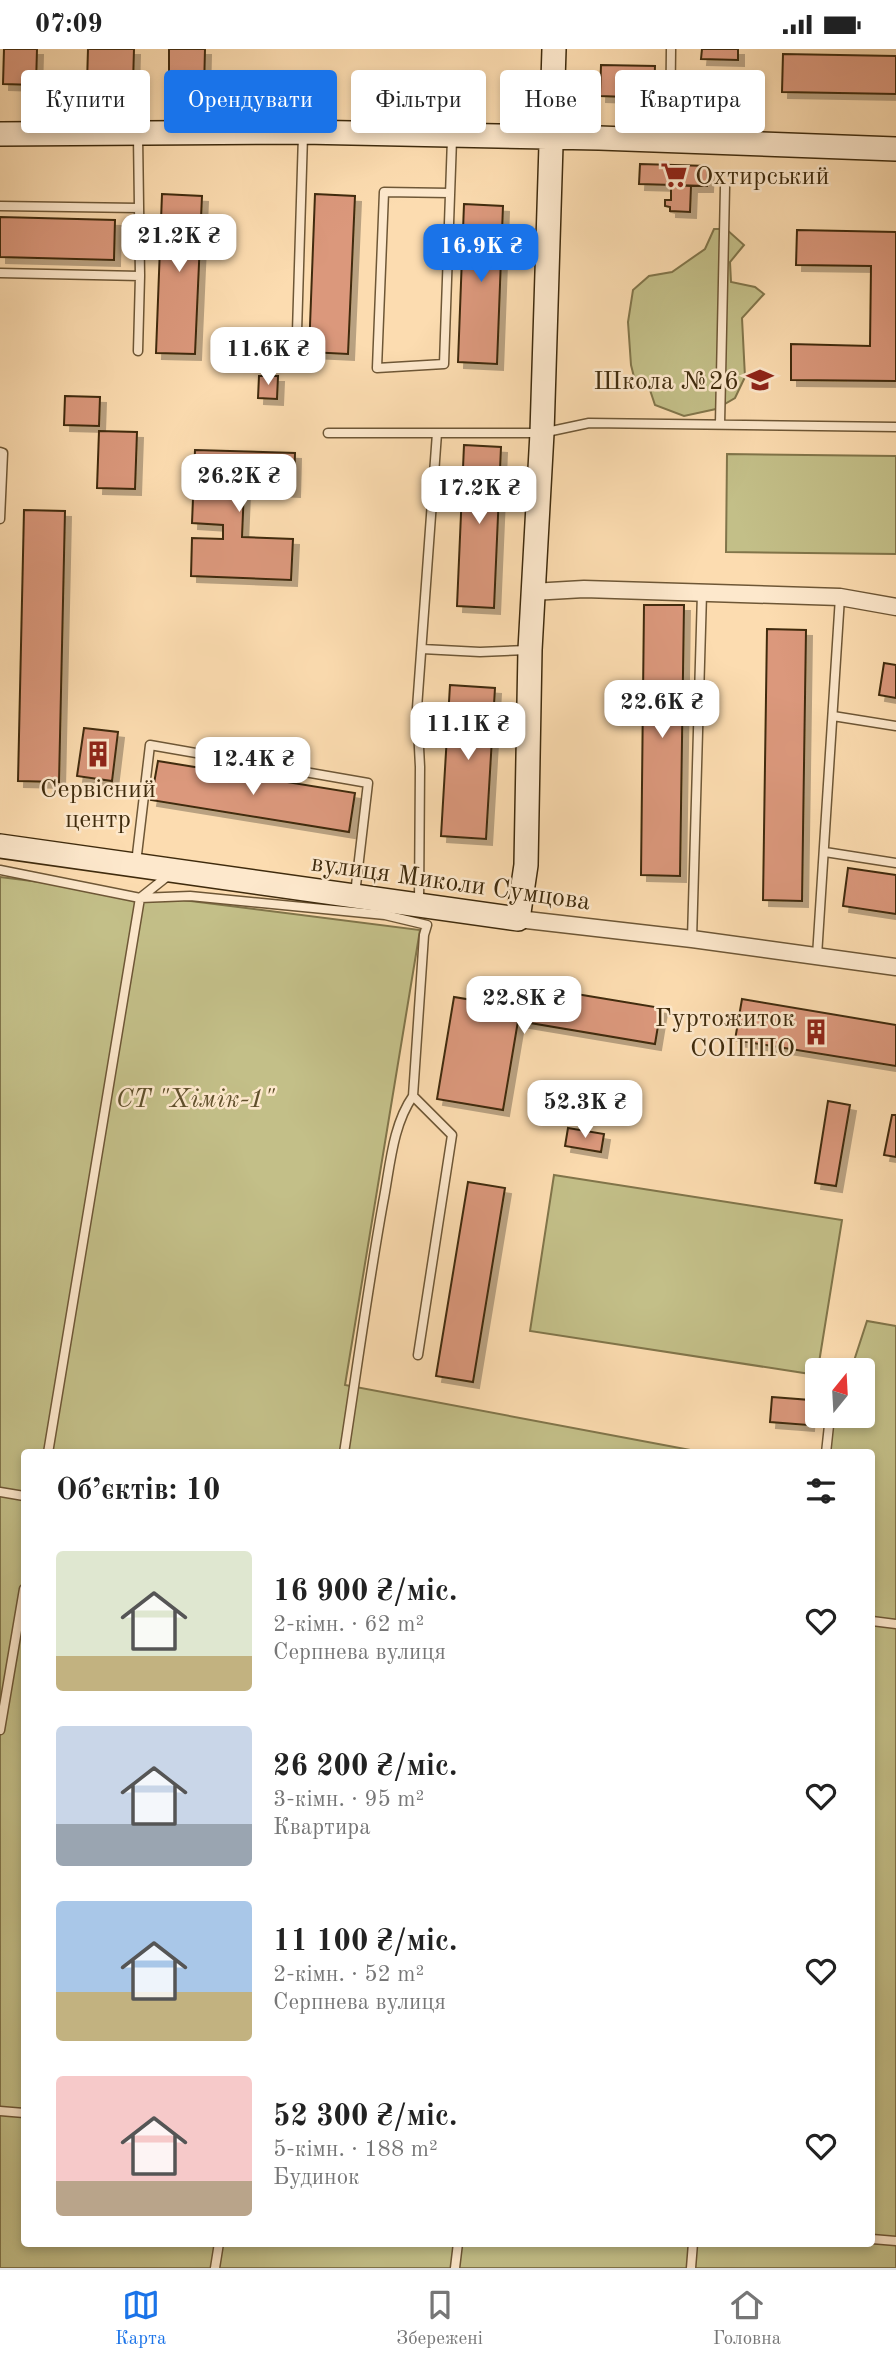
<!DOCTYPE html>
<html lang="uk">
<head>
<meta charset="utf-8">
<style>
  :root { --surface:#fff; --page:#f6f6f6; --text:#222; --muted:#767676; --line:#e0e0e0; --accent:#1a73e8 }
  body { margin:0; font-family:"Old Standard TT",serif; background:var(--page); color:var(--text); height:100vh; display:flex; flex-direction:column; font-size:26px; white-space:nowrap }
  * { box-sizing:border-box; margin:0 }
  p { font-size:23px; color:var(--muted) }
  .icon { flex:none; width:38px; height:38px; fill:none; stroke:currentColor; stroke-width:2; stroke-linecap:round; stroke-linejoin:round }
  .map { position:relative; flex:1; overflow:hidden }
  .drawer { position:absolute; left:21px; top:1400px; width:854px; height:798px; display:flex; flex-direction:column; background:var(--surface); border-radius:7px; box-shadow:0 4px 10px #0003 }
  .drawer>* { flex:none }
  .guide { position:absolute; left:21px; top:21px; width:854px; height:63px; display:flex; gap:14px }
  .needle { width:46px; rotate:18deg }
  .buttons { position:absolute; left:805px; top:1309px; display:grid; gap:14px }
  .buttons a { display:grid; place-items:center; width:70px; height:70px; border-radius:7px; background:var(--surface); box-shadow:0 4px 10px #0003; font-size:35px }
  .price { position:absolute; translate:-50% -60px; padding:0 16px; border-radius:14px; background:#fff; color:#222; font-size:23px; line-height:46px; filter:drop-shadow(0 2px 4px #0008) }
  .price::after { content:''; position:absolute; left:50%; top:42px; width:21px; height:16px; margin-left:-10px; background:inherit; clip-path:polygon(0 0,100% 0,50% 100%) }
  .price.current { background:var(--accent); color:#fff }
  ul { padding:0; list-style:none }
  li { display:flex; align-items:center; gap:21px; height:175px; padding:0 35px }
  li span { display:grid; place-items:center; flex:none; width:196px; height:140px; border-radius:7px; color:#555 }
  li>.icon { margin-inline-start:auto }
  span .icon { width:84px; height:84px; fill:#fffc; stroke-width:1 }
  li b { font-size:30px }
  h2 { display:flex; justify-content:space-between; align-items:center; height:84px; padding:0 35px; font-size:30px }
  .chip { padding:0 24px; border-radius:7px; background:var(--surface); box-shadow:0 4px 10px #0003; font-size:24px; line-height:63px }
  .chip.current { background:var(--accent); color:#fff }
  .status { display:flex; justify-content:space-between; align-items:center; height:49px; padding:0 35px; background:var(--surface); direction:ltr }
  .status svg { height:19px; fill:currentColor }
  .tab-bar { display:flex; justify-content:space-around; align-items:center; height:98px; border-top:2px solid var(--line); background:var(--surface); font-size:19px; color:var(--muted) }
  .tab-bar a { display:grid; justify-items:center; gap:4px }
  .tab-bar .current { color:var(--accent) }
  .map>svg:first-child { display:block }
  .green { fill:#c3bf88; stroke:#81754a; stroke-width:2 }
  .building { fill:#db987c; stroke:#3f2b0d; stroke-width:2; filter:url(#shadow) }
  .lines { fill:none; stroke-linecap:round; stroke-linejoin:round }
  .lane-casing { stroke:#6e5736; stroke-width:11 }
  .street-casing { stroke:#6e5736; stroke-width:19 }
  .secondary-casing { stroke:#3f2b0d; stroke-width:26 }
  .lane { stroke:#fde8cc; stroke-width:8 }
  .street { stroke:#fde8cc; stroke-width:16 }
  .secondary { stroke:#fde8cc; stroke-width:23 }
  .labels { text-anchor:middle; stroke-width:5; stroke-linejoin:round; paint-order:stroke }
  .poi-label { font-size:26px; fill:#3f2b0d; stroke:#fde8cc; text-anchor:end }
  .street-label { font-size:26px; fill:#3f2b0d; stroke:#fde8cc }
  .park-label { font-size:26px; font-style:italic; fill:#60502c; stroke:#fde8cc }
</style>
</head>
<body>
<div class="status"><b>07:09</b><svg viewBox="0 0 49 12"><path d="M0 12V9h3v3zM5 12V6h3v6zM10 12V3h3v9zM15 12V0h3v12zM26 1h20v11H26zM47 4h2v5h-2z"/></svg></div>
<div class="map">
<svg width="896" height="2219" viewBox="0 0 896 2219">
  <defs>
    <filter id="shadow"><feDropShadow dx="6" dy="6" stdDeviation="0" flood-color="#0004"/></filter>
  </defs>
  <rect width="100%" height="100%" fill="#fcdcb0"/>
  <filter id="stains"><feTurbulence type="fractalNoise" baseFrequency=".00286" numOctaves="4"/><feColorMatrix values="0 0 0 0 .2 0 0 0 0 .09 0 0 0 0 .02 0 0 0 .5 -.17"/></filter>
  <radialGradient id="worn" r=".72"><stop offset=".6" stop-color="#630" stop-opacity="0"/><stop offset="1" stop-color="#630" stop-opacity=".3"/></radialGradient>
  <path class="green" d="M714,180H726L744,196L730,213L731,233L755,238L764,245L742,269L745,328L735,349L716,360L684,367L655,356L650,341L634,328L631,316L628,273L633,241L649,227L672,223L705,200Z
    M727,405L896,407V505L726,503Z
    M0,828L420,881L345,1336L701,1403L24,1404V2194H872V1404L824,1403L836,1367H863V1321H851L867,1272L896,1277V2219H0Z
    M554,1126L842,1171L817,1326L530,1282Z"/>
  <path class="building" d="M4,0H37L36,36L3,35Z
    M88,0H134L133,35L87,34Z
    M169,0H205L204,41L169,40Z
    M702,0H738V11L701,10Z
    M783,5L896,7V45L782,43Z
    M601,16L655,17L654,49L600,47Z
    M640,115L708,117L707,137L639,135Z
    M671,136L691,137L690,163L670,162V158L665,157V151H671Z
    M162,145L202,147L195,305L156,304Z
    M315,145L355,147L348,305L309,303Z
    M464,155L503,157L497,315L458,313Z
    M0,168L115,171L114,211L0,208Z
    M797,181L896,183V332L791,331V295L870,297L871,217L796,216Z
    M259,327H278L277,350L258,349Z
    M65,347L100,348L99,377L64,376Z
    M99,382L137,383L135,440L97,439Z
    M464,396L501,398L494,559L457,557Z
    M195,401L295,404L294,442L244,440L242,488L293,490L291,531L191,527L192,489L223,490V476L192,474Z
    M24,461L65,462L59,733L18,732Z
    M644,556H684L680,827L641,826Z
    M767,580L806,581L802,852L763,851Z
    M884,614L896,616V649L879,646Z
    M450,636L495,639L486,790L441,787Z
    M84,679L118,683L112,732L77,727Z
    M158,712L355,744L349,783L151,751Z
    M848,819L896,826V865L843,857Z
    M493,935L558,946V942L661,959L655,995L518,972L503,1061L437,1050L454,948L490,954Z
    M742,950L896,976V1017L735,991Z
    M828,1052L850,1056L836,1137L815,1134Z
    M892,1066H896V1108L884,1106Z
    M568,1079L604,1085L601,1103L565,1097Z
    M468,1133L505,1139L473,1333L436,1327Z
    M772,1348L810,1351L808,1376L770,1373Z"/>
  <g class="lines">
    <g class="lane-casing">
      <path id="lane" d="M670,88L671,0
        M450,144L384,143L377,319L444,315L452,90
        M0,157L138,159
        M0,224L140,227
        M138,302L140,227L138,87
        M296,316L303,86
        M720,375L725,138
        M328,384H542L589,374L896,378
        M0,403L3,404L0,470
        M422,600L480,603L527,601
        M833,667L896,677
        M825,803L896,814
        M136,814L150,696L368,734L355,845
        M0,821L140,849L169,826
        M419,854L420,718L417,659L437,384
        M692,890L702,544
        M817,907L840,548
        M413,1047L452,1086L418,1306
        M48,1404L140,849L190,847L385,866L427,876L424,886L413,1047C392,1077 390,1119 383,1154C368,1237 357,1320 344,1404
        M826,1404L830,1367
        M0,1443L24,1447
        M872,1572L896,1575
        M0,1681L24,1540
        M0,2062L24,2064
        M872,2190L896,2192
        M215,2219L219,2194
        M455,2219L458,2194
        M691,2219L693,2194"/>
    </g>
    <g class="street-casing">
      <path id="street" d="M532,543L584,540L840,548L896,558
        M518,870L692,890L896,918"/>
    </g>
    <g class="secondary-casing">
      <path id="secondary" d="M0,85L303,83L599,89L896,100
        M0,797L518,870L526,816L530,601L542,384L554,0"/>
    </g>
    <use href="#lane" class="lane"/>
    <use href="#street" class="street"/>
    <use href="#secondary" class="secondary"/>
  </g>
  <defs>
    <g id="supermarket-bare" transform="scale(2.1)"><path d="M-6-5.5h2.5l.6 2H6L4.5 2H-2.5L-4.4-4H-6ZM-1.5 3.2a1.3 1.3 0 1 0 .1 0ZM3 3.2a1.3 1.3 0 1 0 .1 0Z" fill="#8f2418" stroke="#fde8cc" stroke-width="2.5" paint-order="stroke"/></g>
    <g id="school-bare" transform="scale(2.1)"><path d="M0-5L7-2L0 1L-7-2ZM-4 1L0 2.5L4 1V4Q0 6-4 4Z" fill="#8f2418" stroke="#fde8cc" stroke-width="2.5" paint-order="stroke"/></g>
    <g id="building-bare" transform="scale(2.1)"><path d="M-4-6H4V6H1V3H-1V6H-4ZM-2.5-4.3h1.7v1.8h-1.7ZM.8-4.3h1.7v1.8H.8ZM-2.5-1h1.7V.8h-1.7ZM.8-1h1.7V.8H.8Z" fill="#8f2418" stroke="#fde8cc" stroke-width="2.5" paint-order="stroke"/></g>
  </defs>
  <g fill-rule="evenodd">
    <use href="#supermarket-bare" x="674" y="126"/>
    <use href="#school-bare" x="760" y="331"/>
    <use href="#building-bare" x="98" y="705"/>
    <use href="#building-bare" x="816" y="983"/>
  </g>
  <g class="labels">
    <g class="poi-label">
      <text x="695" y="135" text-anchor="start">Охтирський</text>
      <text x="739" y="340">Школа №26</text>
      <text x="98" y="748" text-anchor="middle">Сервісний<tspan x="98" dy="30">центр</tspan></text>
      <text x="795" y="977">Гуртожиток<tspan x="795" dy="30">СОІППО</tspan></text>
    </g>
    <g class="street-label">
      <text transform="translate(451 832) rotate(8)" y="9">вулиця Миколи Сумцова</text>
    </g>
    <g class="park-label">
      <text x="195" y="1058">СТ "Хімік-1"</text>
    </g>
  </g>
  <rect width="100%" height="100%" filter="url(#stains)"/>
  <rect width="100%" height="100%" fill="url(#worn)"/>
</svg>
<div class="buttons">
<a><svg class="needle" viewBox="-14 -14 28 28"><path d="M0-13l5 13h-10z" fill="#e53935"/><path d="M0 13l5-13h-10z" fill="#767676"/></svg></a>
</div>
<b class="price" style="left:179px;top:225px">21.2K ₴</b>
<b class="price current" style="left:481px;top:235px">16.9K ₴</b>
<b class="price" style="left:268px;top:338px">11.6K ₴</b>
<b class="price" style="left:239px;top:465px">26.2K ₴</b>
<b class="price" style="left:479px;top:477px">17.2K ₴</b>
<b class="price" style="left:662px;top:691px">22.6K ₴</b>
<b class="price" style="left:468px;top:713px">11.1K ₴</b>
<b class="price" style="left:253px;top:748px">12.4K ₴</b>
<b class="price" style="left:524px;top:987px">22.8K ₴</b>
<b class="price" style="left:585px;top:1091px">52.3K ₴</b>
<div class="guide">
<a class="chip">Купити</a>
<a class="chip current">Орендувати</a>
<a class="chip">Фільтри</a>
<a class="chip">Нове</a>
<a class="chip">Квартира</a>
</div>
<section class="drawer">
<h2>Об’єктів: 10<svg class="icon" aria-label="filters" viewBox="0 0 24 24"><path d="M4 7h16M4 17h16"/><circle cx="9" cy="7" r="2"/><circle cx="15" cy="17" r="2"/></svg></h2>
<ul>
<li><span style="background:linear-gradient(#dfe7d0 75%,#c2b280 0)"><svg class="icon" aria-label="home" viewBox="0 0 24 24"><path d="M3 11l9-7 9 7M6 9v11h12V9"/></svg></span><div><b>16 900 ₴/міс.</b><p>2-кімн. · 62 m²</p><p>Серпнева вулиця</p></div><svg class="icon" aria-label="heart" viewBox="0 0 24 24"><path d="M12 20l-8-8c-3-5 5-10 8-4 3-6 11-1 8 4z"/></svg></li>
<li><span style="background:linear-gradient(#c9d6e8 70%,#9aa5b1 0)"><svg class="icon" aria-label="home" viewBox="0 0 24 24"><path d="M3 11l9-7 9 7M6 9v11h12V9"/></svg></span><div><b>26 200 ₴/міс.</b><p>3-кімн. · 95 m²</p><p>Квартира</p></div><svg class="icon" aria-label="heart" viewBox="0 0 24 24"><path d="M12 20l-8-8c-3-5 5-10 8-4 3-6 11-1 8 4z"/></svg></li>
<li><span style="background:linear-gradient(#a9c7e8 65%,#c2b280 0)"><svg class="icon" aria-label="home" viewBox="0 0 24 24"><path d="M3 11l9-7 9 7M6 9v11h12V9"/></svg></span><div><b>11 100 ₴/міс.</b><p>2-кімн. · 52 m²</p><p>Серпнева вулиця</p></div><svg class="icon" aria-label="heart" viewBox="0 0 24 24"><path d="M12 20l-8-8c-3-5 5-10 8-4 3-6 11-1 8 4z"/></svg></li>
<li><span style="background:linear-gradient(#f6c9c9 75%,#b9a48a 0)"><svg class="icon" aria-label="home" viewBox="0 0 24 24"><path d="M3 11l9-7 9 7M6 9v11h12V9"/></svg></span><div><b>52 300 ₴/міс.</b><p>5-кімн. · 188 m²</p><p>Будинок</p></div><svg class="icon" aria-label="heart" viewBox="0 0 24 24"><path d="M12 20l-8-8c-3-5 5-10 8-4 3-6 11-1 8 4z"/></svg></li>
</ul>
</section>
</div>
<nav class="tab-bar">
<a class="current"><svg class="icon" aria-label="map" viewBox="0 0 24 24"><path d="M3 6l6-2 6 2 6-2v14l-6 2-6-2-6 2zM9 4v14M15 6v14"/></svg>Карта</a>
<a><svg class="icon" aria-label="saved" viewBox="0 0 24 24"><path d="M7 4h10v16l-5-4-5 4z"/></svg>Збережені</a>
<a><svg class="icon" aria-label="home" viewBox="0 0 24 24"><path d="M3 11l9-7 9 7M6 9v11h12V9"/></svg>Головна</a>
</nav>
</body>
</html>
